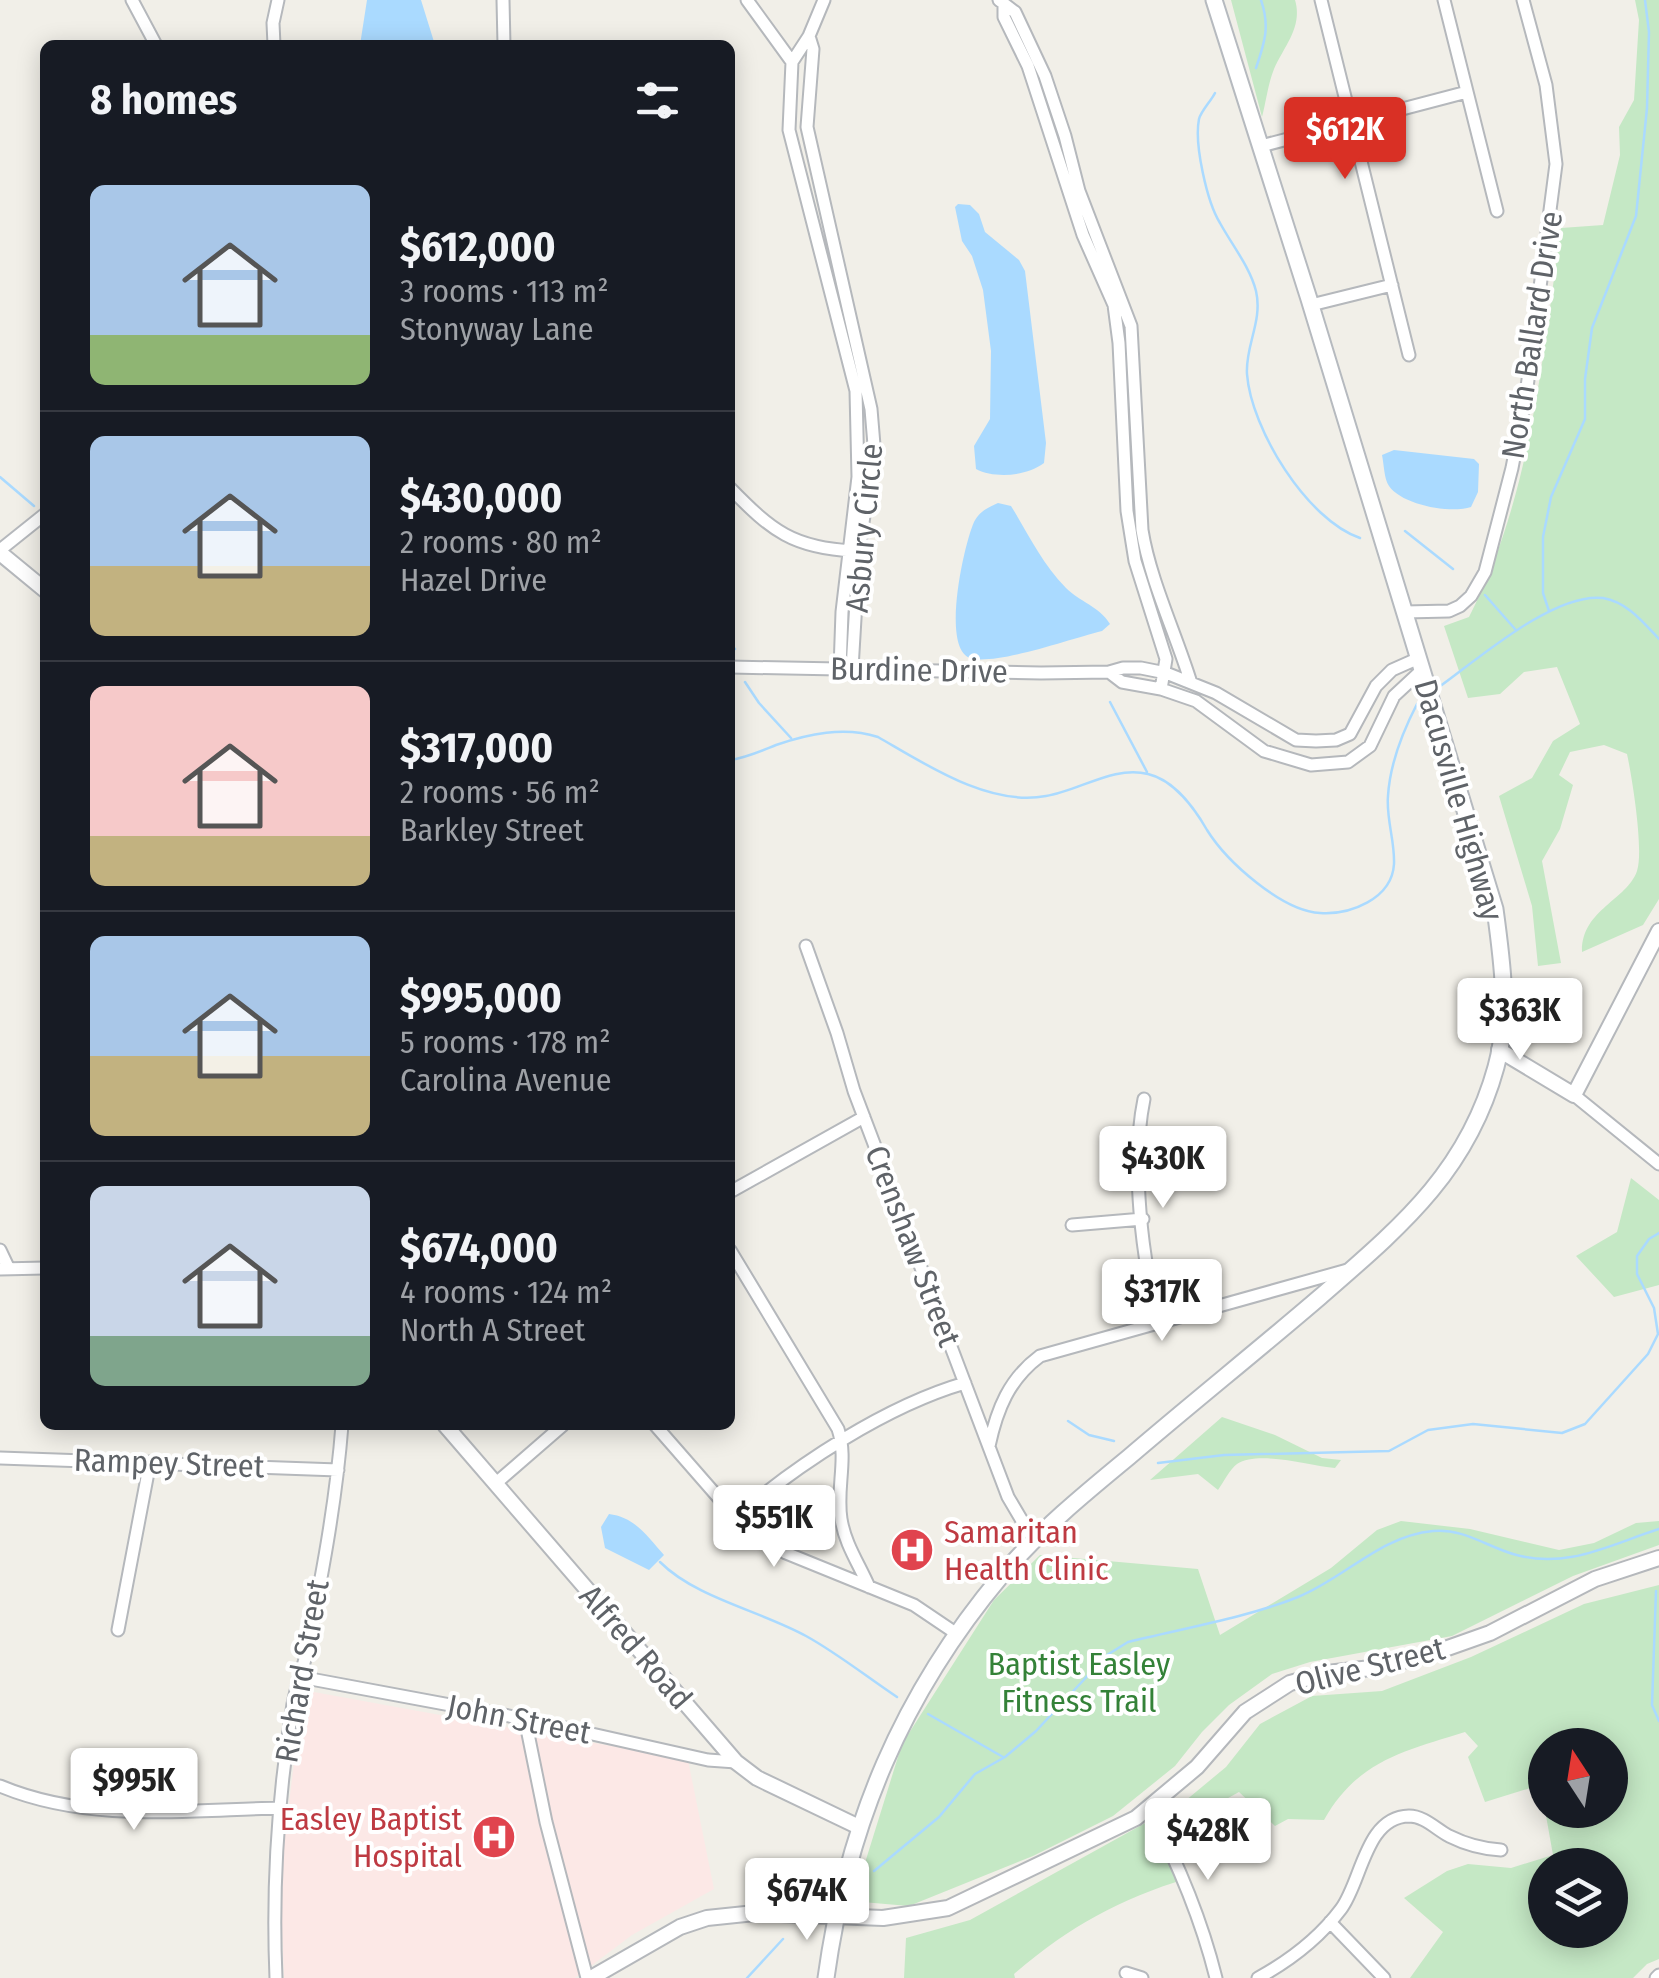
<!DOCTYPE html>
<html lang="en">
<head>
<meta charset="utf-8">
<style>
  :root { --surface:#171b24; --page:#242831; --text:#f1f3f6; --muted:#9ea1a6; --line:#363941; --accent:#d93025 }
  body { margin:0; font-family:"Fira Sans Condensed",sans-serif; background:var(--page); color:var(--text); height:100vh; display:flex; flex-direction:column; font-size:38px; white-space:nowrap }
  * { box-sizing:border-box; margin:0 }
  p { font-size:32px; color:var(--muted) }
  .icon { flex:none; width:55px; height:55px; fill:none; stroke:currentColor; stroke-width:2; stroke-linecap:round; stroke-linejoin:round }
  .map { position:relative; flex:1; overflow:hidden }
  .drawer { position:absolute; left:40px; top:40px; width:695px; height:1390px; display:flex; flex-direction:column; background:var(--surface); border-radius:15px; box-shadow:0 5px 25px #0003 }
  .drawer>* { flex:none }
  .needle { width:65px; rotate:348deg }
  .tools { position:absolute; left:1528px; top:1728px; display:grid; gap:20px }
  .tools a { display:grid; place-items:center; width:100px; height:100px; border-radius:50%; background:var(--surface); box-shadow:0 5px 25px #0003; font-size:50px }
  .price { position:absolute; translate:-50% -85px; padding:0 22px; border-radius:10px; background:#fff; color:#222; font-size:32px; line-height:65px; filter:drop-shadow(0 2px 5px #0008) }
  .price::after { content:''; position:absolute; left:50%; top:60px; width:30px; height:22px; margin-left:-15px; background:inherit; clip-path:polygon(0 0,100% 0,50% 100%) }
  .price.active { background:var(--accent); color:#fff }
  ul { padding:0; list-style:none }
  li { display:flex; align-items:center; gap:30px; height:250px; padding:0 50px }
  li+li { border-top:2px solid var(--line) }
  li span { display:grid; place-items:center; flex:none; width:280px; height:200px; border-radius:15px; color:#555 }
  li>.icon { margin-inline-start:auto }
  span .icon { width:120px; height:120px; fill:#fffc; stroke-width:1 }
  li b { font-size:42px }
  h2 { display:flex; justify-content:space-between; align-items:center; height:120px; padding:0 50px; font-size:42px }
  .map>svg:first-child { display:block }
  .medical { fill:#fce8e6 }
  .green { fill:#c5e8c5; fill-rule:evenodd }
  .water { fill:#aadaff }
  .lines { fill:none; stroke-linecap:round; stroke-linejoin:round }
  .stream { stroke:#aadaff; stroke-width:2.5 }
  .minor-casing { stroke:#b5b8bc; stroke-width:15 }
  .tertiary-casing { stroke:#b5b8bc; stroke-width:18 }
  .secondary-casing { stroke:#b6babf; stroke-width:19 }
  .minor { stroke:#fff; stroke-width:11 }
  .tertiary { stroke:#fff; stroke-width:14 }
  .secondary { stroke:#fff; stroke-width:15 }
  .labels { text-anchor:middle; stroke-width:8; stroke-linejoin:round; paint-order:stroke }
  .street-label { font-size:32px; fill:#5f6368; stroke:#fff }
  .health-label { font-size:32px; fill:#be3a42; stroke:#fff; text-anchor:start }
  .park-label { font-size:32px; fill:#348238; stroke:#fff }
</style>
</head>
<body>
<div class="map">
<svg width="1659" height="1978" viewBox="0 0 1659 1978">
  <rect width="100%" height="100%" fill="#f1efe8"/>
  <path class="medical" d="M303,1690L688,1760L714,1889L632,1935L575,1978H284L280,1876Z"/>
  <path class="green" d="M1231,0H1295C1303,27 1284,46 1274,69C1268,84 1266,102 1262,117Z
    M1635,0H1659V899L1643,925L1582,952C1581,910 1627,900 1637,871C1644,850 1632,777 1627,754L1604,745L1570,752L1559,775L1573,785L1560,829L1542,861L1561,963L1538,966L1532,906L1499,796L1532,778L1553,741L1580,724L1557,667L1524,672L1500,694L1468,698L1444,626L1469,617C1531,497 1542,359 1561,228L1603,225L1620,155L1619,127L1634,100L1639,20Z
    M1631,1178L1659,1200V1285L1614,1297L1576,1256L1617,1232Z
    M1222,1417L1275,1435L1322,1458L1341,1460L1335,1468C1310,1466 1259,1450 1237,1464C1230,1469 1223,1483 1218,1490L1198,1474L1150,1480Z
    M1401,1521L1470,1529L1559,1550L1594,1543L1636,1523L1659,1521V1545L1573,1576L1452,1636L1310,1662L1272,1674L1229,1705L1202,1732L1175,1766L1113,1816L1033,1856L909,1906L862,1902L864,1866L902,1744L994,1600L1040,1555L1198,1569L1220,1635L1331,1568L1377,1530Z
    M1659,1585V1959L1647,1964L1633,1978H1410L1443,1932L1404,1898L1447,1871L1468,1864L1511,1868L1553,1855L1545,1810H1610V1745H1545V1807L1540,1785L1485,1802L1468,1757L1478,1746L1465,1732C1404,1751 1357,1761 1324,1820L1288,1819L1275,1826L1239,1792L1181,1824L1173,1841L1188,1878C1118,1900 1070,1926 1014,1974L1015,1978H904L906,1938L970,1920L1185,1801L1226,1767L1260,1724L1312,1696L1382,1691L1471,1657L1584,1604ZM1545,1865H1610V1930H1545Z"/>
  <path class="water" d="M367,0H421L435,45H360Z
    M958,204L970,205L979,214L985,232L1019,260L1025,271L1046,443L1044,463C1027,476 995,479 976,469L974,446L990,419L991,351L983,290L972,256L962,241L955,207Z
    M1394,450L1474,459L1479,464L1478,492L1471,507C1451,514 1402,505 1389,486C1384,479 1384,464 1382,455Z
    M998,503L1011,506C1029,535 1041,562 1066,588C1080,602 1099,606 1110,624L1102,631C1070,639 1004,663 973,659C939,654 964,544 974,522C980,511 987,508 998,503Z
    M609,1514C635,1517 648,1537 664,1555L649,1570L605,1548L601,1527Z"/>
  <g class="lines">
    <path class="stream" d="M1256,68C1265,42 1270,26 1261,0
      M1215,93C1211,101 1201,111 1199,119C1194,144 1207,202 1220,223C1232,245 1250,267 1256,291C1263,321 1245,346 1247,374C1251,429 1307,520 1360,538
      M0,477L34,506
      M1405,531L1453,569
      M1485,595L1515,629
      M1549,611L1543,593V537L1551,497L1585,419V379L1592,328L1636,216L1647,108L1649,32L1645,0
      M730,643L735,649
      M745,682L759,703L791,738
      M1439,687C1477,660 1554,592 1603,598C1627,602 1643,622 1659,639
      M1110,702L1147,772
      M730,760C746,758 761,751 776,745C808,734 844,726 878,737C925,764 989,807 1046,796C1079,791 1114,765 1148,774C1174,780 1195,809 1207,830C1227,862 1282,911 1320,913C1350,915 1392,899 1394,864C1395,841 1386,819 1388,796C1390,763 1402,733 1417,704
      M1068,1421L1089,1435L1114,1441
      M1158,1463L1224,1455L1389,1451L1428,1430L1473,1424L1562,1433L1585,1424L1648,1354L1658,1334L1654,1308L1637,1274V1256L1649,1239L1659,1233
      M660,1562C696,1598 761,1611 806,1636C837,1653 867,1677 897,1697
      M1656,1591L1652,1705L1659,1721
      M928,1714L1003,1757
      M874,1871L939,1817L975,1774L1005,1757L1036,1731L1107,1655L1128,1642C1180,1629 1249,1617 1298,1597C1345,1578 1380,1536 1433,1531C1462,1528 1486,1546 1513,1554C1566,1570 1609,1545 1659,1529
      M747,1978L783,1939"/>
    <g class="minor-casing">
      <path id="minor" d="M132,0L156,45
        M503,0L504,45
        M747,0L792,62
        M824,0L809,36L792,62L789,130L856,391L858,477L842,612L840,669
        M999,0L1015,12L1045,76L1065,136L1079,191L1131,326L1142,530C1150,580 1176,634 1191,683
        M1321,0L1409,355
        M1444,0L1497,211
        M1004,5V17L1028,66L1083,235L1114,305L1119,343L1127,511L1135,561L1166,659L1161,689
        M809,36L813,49L807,127L871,409L874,445L859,551L852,669
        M274,45L273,23L278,0
        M1261,146L1467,92
        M1311,305L1392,285
        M730,488C772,531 793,548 854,551
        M0,550L45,514
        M1405,612L1449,611L1460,606L1471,596L1485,572L1512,468L1526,395L1556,164L1546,85L1523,0
        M730,667L1041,673L1109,672L1123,668H1141L1166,673L1216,693L1296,740L1316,741L1336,740L1350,734L1376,686L1392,670L1419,658
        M1109,672L1122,682L1161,689L1196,701L1264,751L1311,765L1348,762L1370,746L1394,696L1422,670
        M806,946L837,1033L854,1091L1008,1497L1034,1541
        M1574,1095L1659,1164
        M1144,1099C1131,1162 1141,1261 1160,1323
        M730,1192L864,1117
        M1072,1225L1143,1219
        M0,1250L9,1269
        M730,1250L838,1429C848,1459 836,1488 841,1519C845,1544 859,1564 869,1587
        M0,1269L45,1268
        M655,1425L724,1504L755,1534L786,1553L914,1605L957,1634
        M989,1446C997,1409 1009,1379 1040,1356L1351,1269
        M0,1458L338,1470
        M495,1484L563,1425
        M736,1517C798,1464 886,1406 965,1383
        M118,1630L150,1462
        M300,1677L525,1719L708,1760L736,1762
        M525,1719L546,1822L587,1978
        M0,1786C88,1823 187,1810 280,1808
        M1149,1808C1178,1863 1201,1918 1216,1978
        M1330,1922L1384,1978
        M1126,1973L1142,1978
        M276,1978C272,1886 278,1795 293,1704C296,1688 301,1674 305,1659C321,1582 336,1503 342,1425
        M1258,1978C1289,1961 1320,1937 1341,1909C1362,1881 1365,1817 1409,1816C1424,1816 1436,1829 1449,1836C1465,1844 1483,1849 1501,1850
        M1656,1978L1659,1975"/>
    </g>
    <g class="tertiary-casing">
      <path id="tertiary" d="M0,553L45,590
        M1499,1050L1574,1095L1659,931
        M445,1425L736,1762L757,1778L859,1827
        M591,1978L680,1927L707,1918L755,1913L883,1918L948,1908L1136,1818L1197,1767L1245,1712L1290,1683L1327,1673L1371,1668L1425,1656L1490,1633L1595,1579L1659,1558"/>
    </g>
    <g class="secondary-casing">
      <path id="secondary" d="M826,1978C847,1825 902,1694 1002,1575C1039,1531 1084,1494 1129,1457C1192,1403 1257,1351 1320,1297C1399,1228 1467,1173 1496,1067C1510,1017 1502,960 1495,909L1309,299L1214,0"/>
    </g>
    <use href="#minor" class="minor"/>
    <use href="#tertiary" class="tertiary"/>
    <use href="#secondary" class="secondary"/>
  </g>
  <defs>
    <g id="hospital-disc" transform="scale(2.25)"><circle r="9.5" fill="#e0444e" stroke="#fff"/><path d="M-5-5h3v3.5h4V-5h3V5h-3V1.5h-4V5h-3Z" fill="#fff"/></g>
  </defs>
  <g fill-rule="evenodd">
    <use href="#hospital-disc" x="912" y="1550"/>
    <use href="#hospital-disc" x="494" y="1837"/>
  </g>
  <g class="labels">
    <g class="street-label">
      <text transform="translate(1532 335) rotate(-81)" y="11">North Ballard Drive</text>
      <text transform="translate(864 528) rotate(-85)" y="11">Asbury Circle</text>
      <text transform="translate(919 670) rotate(1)" y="11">Burdine Drive</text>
      <text transform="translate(1459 800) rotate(74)" y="11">Dacusville Highway</text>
      <text transform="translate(913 1246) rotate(69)" y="11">Crenshaw Street</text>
      <text transform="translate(169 1463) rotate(2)" y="11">Rampey Street</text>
      <text transform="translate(636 1647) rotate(49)" y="11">Alfred Road</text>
      <text transform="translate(1370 1666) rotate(-14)" y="11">Olive Street</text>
      <text transform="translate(302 1671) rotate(-80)" y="11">Richard Street</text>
      <text transform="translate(519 1719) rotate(11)" y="11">John Street</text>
    </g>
    <g class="health-label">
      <text x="944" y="1543">Samaritan<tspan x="944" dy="37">Health Clinic</tspan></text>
      <text x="462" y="1830" text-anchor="end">Easley Baptist<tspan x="462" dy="37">Hospital</tspan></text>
    </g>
    <g class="park-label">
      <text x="1079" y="1675">Baptist Easley<tspan x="1079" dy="37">Fitness Trail</tspan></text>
    </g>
  </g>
</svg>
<div class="tools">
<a><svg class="needle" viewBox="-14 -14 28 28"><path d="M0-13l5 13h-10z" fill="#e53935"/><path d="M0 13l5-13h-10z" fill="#9ea1a6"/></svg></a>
<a><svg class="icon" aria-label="layers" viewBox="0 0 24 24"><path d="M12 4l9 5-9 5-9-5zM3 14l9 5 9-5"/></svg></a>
</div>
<b class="price active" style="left:1345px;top:182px">$612K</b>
<b class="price" style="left:1520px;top:1063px">$363K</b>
<b class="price" style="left:1163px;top:1211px">$430K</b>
<b class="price" style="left:1162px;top:1344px">$317K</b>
<b class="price" style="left:774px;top:1570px">$551K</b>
<b class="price" style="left:134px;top:1833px">$995K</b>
<b class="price" style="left:1208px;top:1883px">$428K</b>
<b class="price" style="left:807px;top:1943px">$674K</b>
<section class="drawer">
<h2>8 homes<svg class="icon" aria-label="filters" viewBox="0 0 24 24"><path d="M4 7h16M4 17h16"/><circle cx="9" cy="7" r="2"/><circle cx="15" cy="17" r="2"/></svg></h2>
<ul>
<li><span style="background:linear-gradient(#a9c7e8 75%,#8fb573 0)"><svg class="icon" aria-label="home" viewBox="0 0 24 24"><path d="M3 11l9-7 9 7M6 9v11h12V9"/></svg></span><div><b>$612,000</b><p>3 rooms · 113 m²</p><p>Stonyway Lane</p></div></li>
<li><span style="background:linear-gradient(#a9c7e8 65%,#c2b280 0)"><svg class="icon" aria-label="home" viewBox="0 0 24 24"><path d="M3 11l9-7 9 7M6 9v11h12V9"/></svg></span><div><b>$430,000</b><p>2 rooms · 80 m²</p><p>Hazel Drive</p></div></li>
<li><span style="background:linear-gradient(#f6c9c9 75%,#c2b280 0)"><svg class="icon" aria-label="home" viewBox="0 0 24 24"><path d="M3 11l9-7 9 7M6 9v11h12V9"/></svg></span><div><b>$317,000</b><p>2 rooms · 56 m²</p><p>Barkley Street</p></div></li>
<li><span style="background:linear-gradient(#a9c7e8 60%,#c2b280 0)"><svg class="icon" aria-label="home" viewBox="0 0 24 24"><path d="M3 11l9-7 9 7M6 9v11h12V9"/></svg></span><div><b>$995,000</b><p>5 rooms · 178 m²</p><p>Carolina Avenue</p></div></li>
<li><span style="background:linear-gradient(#c9d6e8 75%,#7fa58c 0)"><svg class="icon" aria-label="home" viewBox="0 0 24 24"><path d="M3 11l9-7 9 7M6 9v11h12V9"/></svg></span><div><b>$674,000</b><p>4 rooms · 124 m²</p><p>North A Street</p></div></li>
</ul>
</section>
</div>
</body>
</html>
